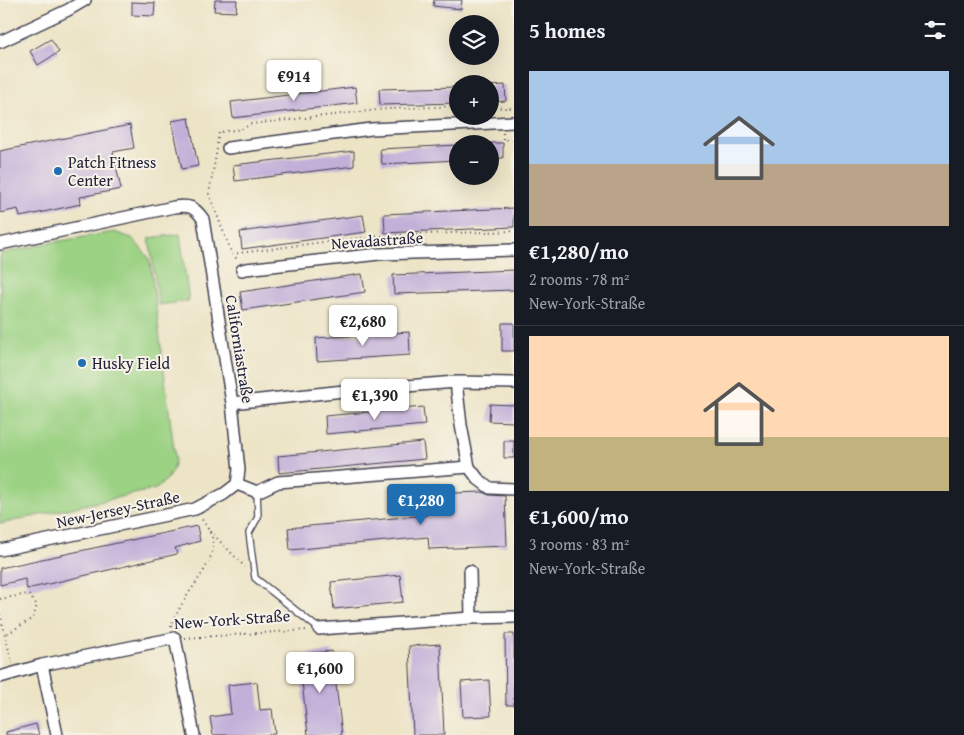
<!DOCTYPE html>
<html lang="en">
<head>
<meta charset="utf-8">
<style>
  :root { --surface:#171b24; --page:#242831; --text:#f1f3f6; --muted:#9ea1a6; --line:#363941; --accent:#1f6fb2 }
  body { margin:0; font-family:"Gentium Book Plus",serif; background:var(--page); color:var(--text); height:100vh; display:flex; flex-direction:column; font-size:19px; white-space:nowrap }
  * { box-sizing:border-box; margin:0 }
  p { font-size:16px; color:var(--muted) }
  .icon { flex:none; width:28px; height:28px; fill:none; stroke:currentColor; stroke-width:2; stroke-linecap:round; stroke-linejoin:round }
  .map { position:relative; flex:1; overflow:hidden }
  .side { display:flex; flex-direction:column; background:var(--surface); width:450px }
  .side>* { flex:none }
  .fabs { position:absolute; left:449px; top:15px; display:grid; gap:10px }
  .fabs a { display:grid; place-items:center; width:50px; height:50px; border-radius:50%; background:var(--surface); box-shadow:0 5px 20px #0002; font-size:25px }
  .price { position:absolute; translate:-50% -42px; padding:0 11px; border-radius:5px; background:#fff; color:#222; font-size:16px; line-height:32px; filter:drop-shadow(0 1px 2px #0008) }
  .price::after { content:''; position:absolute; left:50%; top:30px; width:15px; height:11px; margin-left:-8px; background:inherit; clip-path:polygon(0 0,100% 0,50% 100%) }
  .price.active { background:var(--accent); color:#fff }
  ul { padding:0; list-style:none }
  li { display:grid; align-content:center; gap:10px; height:265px; padding:0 15px }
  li+li { border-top:1px solid var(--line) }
  li span { display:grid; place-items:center; height:155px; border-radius:0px; color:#555 }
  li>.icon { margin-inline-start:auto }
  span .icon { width:90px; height:90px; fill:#fffc; stroke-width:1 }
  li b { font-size:21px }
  h2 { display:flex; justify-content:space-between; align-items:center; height:60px; padding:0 15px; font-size:21px }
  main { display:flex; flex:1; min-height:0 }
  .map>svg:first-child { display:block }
  .green { fill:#9bd283; stroke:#5e7a5f }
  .building { fill:#c3b0d9 }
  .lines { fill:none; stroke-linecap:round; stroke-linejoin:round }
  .service-casing { stroke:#403f50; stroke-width:8 }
  .minor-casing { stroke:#403f50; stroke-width:14 }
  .path { stroke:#403f50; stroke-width:2; stroke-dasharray:1 4; stroke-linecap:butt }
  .service { stroke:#fff; stroke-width:5.5 }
  .minor { stroke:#fff; stroke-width:11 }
  .poi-dot { fill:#1f6fb2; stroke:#f7f3e8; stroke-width:2 }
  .labels { text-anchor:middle; stroke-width:4; stroke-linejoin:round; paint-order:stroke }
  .poi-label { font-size:16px; fill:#22223b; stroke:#f7f3e8; text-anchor:start }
  .street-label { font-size:16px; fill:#22223b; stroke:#f7f3e8 }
</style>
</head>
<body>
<main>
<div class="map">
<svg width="514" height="735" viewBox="0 0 514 735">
  <rect width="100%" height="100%" fill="#f7f3e8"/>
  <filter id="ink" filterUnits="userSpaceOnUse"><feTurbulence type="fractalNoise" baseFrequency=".02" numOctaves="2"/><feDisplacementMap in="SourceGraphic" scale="10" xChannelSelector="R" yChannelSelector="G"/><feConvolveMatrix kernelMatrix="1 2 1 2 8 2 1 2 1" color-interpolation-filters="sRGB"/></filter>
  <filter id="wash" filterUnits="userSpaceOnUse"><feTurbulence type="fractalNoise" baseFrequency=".0096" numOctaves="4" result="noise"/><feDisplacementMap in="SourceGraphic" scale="20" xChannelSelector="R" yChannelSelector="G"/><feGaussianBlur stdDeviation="1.12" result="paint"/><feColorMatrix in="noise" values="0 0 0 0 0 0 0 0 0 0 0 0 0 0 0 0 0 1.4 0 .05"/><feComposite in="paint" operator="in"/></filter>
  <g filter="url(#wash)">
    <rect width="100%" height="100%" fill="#ede4c6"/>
    <path class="green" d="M114,232L132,238L149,258L151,268L175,458C174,473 167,480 156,489L0,524V254L48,243Z
      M180,234L189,301L159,305L149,238Z"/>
    <g id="blocks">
      <path class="building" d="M215,0H237L236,12L214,11Z
        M434,0H462L461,9L433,6Z
        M132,2L155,3L154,16L132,15Z
        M51,39L59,52L38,65L30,51Z
        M505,85L506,101L490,102V86Z
        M355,87L357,103L233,118L231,102Z
        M458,87V103L380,105L379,89Z
        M189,118L198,166L182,169L172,121Z
        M130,125L134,148L113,152L121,189L80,197L81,204L20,217L18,209L0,213V151Z
        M490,143H503V158L490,159Z
        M458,145V160L382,164L380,149Z
        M354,151V166L235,181L233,165Z
        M514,208V227L385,233L384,214Z
        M363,215L366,232L242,249L240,232Z
        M514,270V290L394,294L393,275Z
        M362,274L365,292L243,310L240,292Z
        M502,323H514V351H502Z
        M409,332L410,355L317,361L316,338Z
        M490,404L514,405V422L489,421Z
        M423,407L425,425L326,434L325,416Z
        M504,441H514V458H504Z
        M423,442L425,459L279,473L278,456Z
        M482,492L489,495L505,496L507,546L429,549L428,537L290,550L288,528L427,515V494Z
        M197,526L200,541L175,548L177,554L27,589L25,579L0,585V568Z
        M400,575L403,602L334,609L331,582Z
        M505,634H514V705H506Z
        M440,644L444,735H413L409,646Z
        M332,651L342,735H308L299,655Z
        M489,680L491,716L463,717L461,682Z
        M257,682L260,710L272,709L275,734L264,735H213L210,717L231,714L228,685Z
        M36,724L39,735H6V732Z"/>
    </g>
  </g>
  <g filter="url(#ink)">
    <use href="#blocks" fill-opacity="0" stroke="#403f50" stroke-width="1"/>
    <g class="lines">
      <g class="service-casing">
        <path id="service" d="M257,492L258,517L249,533L255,578L319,629"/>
      </g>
      <g class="minor-casing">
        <path id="minor" d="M0,42L68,10L85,0
          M228,148L371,129L514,122
          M0,244L174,207C189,205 194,206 203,219L232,403L239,470L237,484
          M242,270L246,269L379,254L514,250
          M456,382L461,425L469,467
          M232,403L344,391L456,382L514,383
          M237,484L257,492L278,482L469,467L478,479L490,488L514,489
          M0,550L195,509L224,494L237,484
          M470,571L471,618
          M319,629L471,618L514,617
          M42,665L57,735
          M0,677L42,665L175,638L194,735"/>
      </g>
      <path class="path" d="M490,105L502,108H514
        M503,133V140L514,139
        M217,144L219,132L242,129L251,124L387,109L458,106
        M217,149L209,194L232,254L238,260
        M232,254C279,248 325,241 372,237C420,233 467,233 514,231
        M210,531L245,567
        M0,599L28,594L37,605L33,618L5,635
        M0,614L12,663
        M171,627L172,623C176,615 180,607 185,599C194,584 211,565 213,547C214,536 207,527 201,518
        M185,638L307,630"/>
      <use href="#service" class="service"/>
      <use href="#minor" class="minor"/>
    </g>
  </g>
  <g class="poi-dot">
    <circle cx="58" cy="171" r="5"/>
    <circle cx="82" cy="363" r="5"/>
  </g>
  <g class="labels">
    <g class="poi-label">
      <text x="68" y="168">Patch Fitness<tspan x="68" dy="18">Center</tspan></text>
      <text x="92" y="369">Husky Field</text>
    </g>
    <g class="street-label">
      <text transform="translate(377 240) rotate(-4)" y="6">Nevadastraße</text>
      <text transform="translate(240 349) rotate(81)" y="6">Californiastraße</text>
      <text transform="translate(118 509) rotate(-12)" y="6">New-Jersey-Straße</text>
      <text transform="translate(232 619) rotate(-4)" y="6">New-York-Straße</text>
    </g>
  </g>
</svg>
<div class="fabs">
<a><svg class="icon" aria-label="layers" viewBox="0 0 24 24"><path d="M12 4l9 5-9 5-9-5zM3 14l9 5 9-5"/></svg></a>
<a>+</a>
<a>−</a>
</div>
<b class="price" style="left:294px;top:102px">€914</b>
<b class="price" style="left:363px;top:347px">€2,680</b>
<b class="price" style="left:375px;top:421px">€1,390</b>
<b class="price active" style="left:421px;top:526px">€1,280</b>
<b class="price" style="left:320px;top:694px">€1,600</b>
</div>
<section class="side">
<h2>5 homes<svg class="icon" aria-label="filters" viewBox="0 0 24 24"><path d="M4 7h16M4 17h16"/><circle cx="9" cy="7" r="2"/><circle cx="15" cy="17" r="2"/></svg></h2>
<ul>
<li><span style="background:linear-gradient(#a9c7e8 60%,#b9a48a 0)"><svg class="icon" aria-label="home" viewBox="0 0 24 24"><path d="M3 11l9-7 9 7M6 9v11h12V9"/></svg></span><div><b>€1,280/mo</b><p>2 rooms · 78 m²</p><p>New-York-Straße</p></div></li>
<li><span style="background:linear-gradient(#ffd9b3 65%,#c2b280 0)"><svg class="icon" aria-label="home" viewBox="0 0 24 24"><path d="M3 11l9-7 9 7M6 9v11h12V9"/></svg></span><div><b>€1,600/mo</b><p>3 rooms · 83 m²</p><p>New-York-Straße</p></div></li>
</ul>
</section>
</main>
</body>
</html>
